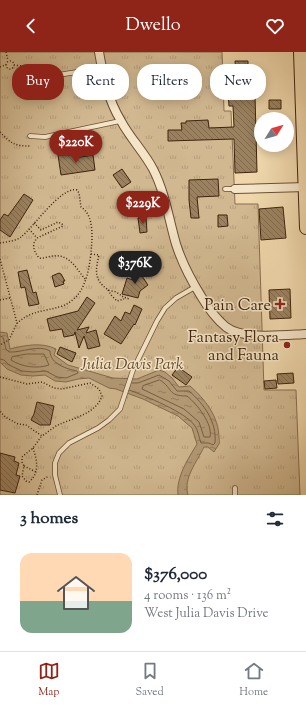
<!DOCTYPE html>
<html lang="en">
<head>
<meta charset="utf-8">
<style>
  :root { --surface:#fff; --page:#f2f2f3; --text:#1f2937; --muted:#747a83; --line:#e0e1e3; --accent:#8f2418 }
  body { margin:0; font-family:"Sorts Mill Goudy",serif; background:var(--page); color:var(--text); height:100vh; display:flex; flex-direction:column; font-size:15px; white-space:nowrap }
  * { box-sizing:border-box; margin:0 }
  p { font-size:13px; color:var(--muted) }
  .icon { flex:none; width:22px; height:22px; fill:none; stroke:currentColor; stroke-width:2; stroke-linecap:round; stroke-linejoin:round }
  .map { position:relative; height:443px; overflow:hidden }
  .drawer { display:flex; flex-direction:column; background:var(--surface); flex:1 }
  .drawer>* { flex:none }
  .top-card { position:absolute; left:12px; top:12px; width:282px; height:36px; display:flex; gap:8px }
  .needle { width:26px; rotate:53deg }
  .fabs { position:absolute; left:254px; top:60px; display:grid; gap:8px }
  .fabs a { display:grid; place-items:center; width:40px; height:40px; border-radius:50%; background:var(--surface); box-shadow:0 2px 10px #0003; font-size:20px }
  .price { position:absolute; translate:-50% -34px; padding:0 9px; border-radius:14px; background:var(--accent); color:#fff; font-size:13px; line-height:26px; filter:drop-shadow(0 1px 2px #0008) }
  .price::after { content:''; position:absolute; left:50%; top:24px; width:12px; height:9px; margin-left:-6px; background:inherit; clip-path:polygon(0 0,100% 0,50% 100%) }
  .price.selected { background:#222; color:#fff }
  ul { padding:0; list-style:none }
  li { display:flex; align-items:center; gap:12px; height:100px; padding:0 20px }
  li span { display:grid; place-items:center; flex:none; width:112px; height:80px; border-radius:12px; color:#555 }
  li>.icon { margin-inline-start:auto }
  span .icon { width:48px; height:48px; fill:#fffc; stroke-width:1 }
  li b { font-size:17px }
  h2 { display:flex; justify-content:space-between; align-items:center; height:48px; padding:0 20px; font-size:17px }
  .tag { padding:0 14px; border-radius:16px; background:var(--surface); box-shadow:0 2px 10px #0003; font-size:14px; line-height:36px }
  .tag.selected { background:var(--accent); color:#fff }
  header { display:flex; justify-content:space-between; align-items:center; height:52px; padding:0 20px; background:var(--accent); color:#fff; font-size:18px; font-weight:600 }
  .menu { display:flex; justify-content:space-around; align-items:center; height:56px; border-top:1px solid var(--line); background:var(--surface); font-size:11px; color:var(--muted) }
  .menu a { display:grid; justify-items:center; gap:2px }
  .menu .selected { color:var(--accent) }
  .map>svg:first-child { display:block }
  .park { fill:url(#park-tufts); stroke:#886e4e }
  .water { fill:url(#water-ripples); stroke:#856a4b }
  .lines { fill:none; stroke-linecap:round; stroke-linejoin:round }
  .shore { stroke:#795e40; stroke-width:1 }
  .building { fill:url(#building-back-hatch); stroke:#3f230b }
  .service-casing { stroke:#6b5033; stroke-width:5.5 }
  .minor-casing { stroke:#6b5033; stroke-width:10 }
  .primary-casing { stroke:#3f230b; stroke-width:14 }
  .path { stroke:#3f230b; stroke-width:1.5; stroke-dasharray:1 2; stroke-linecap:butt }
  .service { stroke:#f5e5c8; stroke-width:4 }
  .minor { stroke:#f5e5c8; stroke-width:8 }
  .primary { stroke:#efd7ab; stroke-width:12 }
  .poi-dot { fill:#8f2418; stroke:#f5e5c8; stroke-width:1.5 }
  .labels { text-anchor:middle; stroke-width:3; stroke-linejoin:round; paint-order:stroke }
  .poi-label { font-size:16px; fill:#3f230b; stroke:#f5e5c8; text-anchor:end }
  .park-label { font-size:16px; font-style:italic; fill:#64482c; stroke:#f5e5c8 }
</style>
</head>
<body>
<header><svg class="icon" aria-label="back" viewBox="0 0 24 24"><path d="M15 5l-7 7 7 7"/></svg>Dwello<svg class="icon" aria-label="heart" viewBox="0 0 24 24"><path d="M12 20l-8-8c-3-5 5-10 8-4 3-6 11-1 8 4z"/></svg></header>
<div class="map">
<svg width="306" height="443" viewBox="0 0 306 443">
  <defs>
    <pattern id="park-tufts" width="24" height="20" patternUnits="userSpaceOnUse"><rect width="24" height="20" fill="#d1b890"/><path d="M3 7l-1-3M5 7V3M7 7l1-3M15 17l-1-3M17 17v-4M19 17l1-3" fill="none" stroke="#b49e7b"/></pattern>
    <pattern id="water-ripples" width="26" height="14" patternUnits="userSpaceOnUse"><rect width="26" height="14" fill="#b39a75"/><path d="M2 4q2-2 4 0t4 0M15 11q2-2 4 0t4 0" fill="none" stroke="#937d5e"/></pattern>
    <pattern id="building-back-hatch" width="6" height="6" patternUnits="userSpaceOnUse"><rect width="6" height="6" fill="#9b815e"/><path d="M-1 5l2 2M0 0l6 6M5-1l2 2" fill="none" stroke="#80694c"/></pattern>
  </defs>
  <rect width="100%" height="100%" fill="#efd7ab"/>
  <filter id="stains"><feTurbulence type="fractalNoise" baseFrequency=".005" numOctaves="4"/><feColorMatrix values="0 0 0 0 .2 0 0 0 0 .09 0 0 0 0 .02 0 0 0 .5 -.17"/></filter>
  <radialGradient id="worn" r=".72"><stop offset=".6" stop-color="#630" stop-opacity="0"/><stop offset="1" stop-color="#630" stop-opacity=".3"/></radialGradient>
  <path class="park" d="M0,0H222L224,59H231L235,152H258L264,338H296L300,443H0Z"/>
  <path class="water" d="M0,280L7,281L10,297C26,293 42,290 56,297L54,303L68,313L113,326L137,327L159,318L165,320L172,326L179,335L190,334C205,347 219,365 219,386C219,386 220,391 219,392C218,394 215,398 214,400L208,395H204C197,410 183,426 188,443H178C176,425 188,407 197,392L192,376L178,364L143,347L116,337L109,336L89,326L78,327L66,330L55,329L45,323L33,324L21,323L7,317L0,310Z"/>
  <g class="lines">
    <path class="shore" d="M0,284L3,285L6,297L9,300C21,301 39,292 50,299C50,312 67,317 77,319L78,321L66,326L57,325L46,319L33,320L22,319L9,313L4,308L0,307
      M27,302H44L49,313C37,317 22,315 11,308L12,305Z
      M160,328C174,337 167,344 187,344C197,352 213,372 210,385H204L199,370L184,357L142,337L143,334Z
      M129,338C145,344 186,360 195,374C198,378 199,386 201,391H209L213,393L215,391C217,370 204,352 189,339H177L169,329L159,323L138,331H132"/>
  </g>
  <path class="building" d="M235,9H248V27L238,28V22H236Z
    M178,31L179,45L163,46L162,32Z
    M238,39V44L255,43L257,120L235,121L234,87L168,89V78H182L181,71H186V69L208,68L209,76L234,75L233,54H229L228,40Z
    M269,48H281V57H269Z
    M75,101V106L93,103L95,118L61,123L58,103Z
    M122,117L131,130L122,136L113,123Z
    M218,127L219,144L197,145L199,166H191L189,148V128Z
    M130,140L141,156L134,160L124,144Z
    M24,142L33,148L10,185L0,178V168L4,162L8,164Z
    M283,155L286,186L261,188L259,157Z
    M218,163H227L228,174L218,175Z
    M146,165L147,180L140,181L138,166Z
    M136,216L143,218L142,224L148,233L140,239L138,246L122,242L127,226L133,228Z
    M27,218L33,241L36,240L39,252L29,254L25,235L21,236L18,220Z
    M59,221L61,222L65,229H63L64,232L55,235L52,224Z
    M290,237L291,266L270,267L269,238Z
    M87,245L95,251L77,278L89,275L86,281L96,278L100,294L88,297L84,284L79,296L75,280L74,283L64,285L62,277L50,279L47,267L78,259Z
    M134,253L142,257L135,273L134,272L121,292L104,282L115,264L121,269L125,260L130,262Z
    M60,295L76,301L72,310L57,302Z
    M178,315L192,325L186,333L172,323Z
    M293,321L294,331L278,332L277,322Z
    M276,328L277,336L265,337L264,329Z
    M37,350L54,354L50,373H40L31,368L34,362Z
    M0,401L15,405L14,409L19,411L16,423L20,424L15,441L0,438Z"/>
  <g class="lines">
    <g class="service-casing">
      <path id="service" d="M23,41C23,37 24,33 28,30C34,25 67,22 77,20
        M30,84L45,85L120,69
        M225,137H235
        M235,436V443
        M60,443L55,423V411L59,401L69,391L98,376L109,368L120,357L133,318L157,269L165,256L176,246L195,235"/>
    </g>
    <g class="minor-casing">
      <path id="minor" d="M99,0C103,23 108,48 121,69C130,86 144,100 153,117C165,140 169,168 176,192C182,211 191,228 201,244C208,256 215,266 226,275C243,288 285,283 306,282
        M235,137L306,135"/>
    </g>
    <g class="primary-casing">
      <path id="primary" d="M300,0L306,176"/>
    </g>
    <path class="path" d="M6,0L8,8
      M6 13a4 4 0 1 1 8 0a4 4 0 1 1-8 0Z
      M14,13L48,17
      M0,15L5,13
      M0,80C11,92 15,94 31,94
      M34,171L41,178L58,170L62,172L63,174L37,186C31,193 34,199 39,206C44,207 49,204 54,204C70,202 77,218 85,227
      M29,177L37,186
      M0,191C6,190 16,189 21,185C33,176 61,134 77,138L79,141L81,155C92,162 92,177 92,188C90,213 88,247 59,255C49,258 37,259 27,264C23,266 20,269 17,271
      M91,202L99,203C96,217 93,227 107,237C109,239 113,239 116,240C121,243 124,246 130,247
      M0,207L17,271L9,288L0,293
      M108,238L111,243L117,249L124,247
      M0,248L10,246
      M0,325L27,332L42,330L54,336L62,337L90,331L99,337L102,344C96,362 73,366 58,373C52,376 47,381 42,384L26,373L18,372L5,365L0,359
      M33,396C37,408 40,421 29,430L26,429L22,424L24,414L22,410V405L33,396L41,385
      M24,414L36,420
      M37,443L42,428L49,424"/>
    <use href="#service" class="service"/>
    <use href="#minor" class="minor"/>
    <use href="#primary" class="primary"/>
  </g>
  <g class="poi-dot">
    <path d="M278 246h4v4h4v4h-4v4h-4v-4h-4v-4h4z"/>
    <circle cx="287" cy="293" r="4"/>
  </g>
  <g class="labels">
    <g class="poi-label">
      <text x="271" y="258">Pain Care</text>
      <text x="279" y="290">Fantasy Flora<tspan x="279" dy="18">and Fauna</tspan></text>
    </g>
    <g class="park-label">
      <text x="132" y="317">Julia Davis Park</text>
    </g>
  </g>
  <rect width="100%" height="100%" filter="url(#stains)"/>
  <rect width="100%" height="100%" fill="url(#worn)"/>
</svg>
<div class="fabs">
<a><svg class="needle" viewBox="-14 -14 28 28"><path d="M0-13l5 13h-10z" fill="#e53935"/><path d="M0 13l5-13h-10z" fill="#747a83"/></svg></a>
</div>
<b class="price" style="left:76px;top:112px">$220K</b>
<b class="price" style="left:143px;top:173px">$229K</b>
<b class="price selected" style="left:135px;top:233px">$376K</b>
<div class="top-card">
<a class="tag selected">Buy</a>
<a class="tag">Rent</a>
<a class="tag">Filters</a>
<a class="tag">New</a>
</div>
</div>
<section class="drawer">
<h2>3 homes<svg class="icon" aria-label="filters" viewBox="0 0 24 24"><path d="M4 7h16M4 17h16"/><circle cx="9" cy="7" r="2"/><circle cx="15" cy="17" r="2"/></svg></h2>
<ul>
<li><span style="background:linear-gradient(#ffd9b3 60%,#7fa58c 0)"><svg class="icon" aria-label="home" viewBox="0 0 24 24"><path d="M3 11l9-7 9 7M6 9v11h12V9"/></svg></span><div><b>$376,000</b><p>4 rooms · 136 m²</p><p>West Julia Davis Drive</p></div></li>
</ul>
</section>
<nav class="menu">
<a class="selected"><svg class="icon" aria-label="map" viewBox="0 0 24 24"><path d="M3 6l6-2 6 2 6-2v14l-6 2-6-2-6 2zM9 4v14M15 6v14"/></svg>Map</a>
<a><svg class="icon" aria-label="saved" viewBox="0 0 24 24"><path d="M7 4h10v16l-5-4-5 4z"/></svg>Saved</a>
<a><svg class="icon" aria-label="home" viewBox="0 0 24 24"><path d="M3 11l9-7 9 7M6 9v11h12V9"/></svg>Home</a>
</nav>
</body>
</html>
